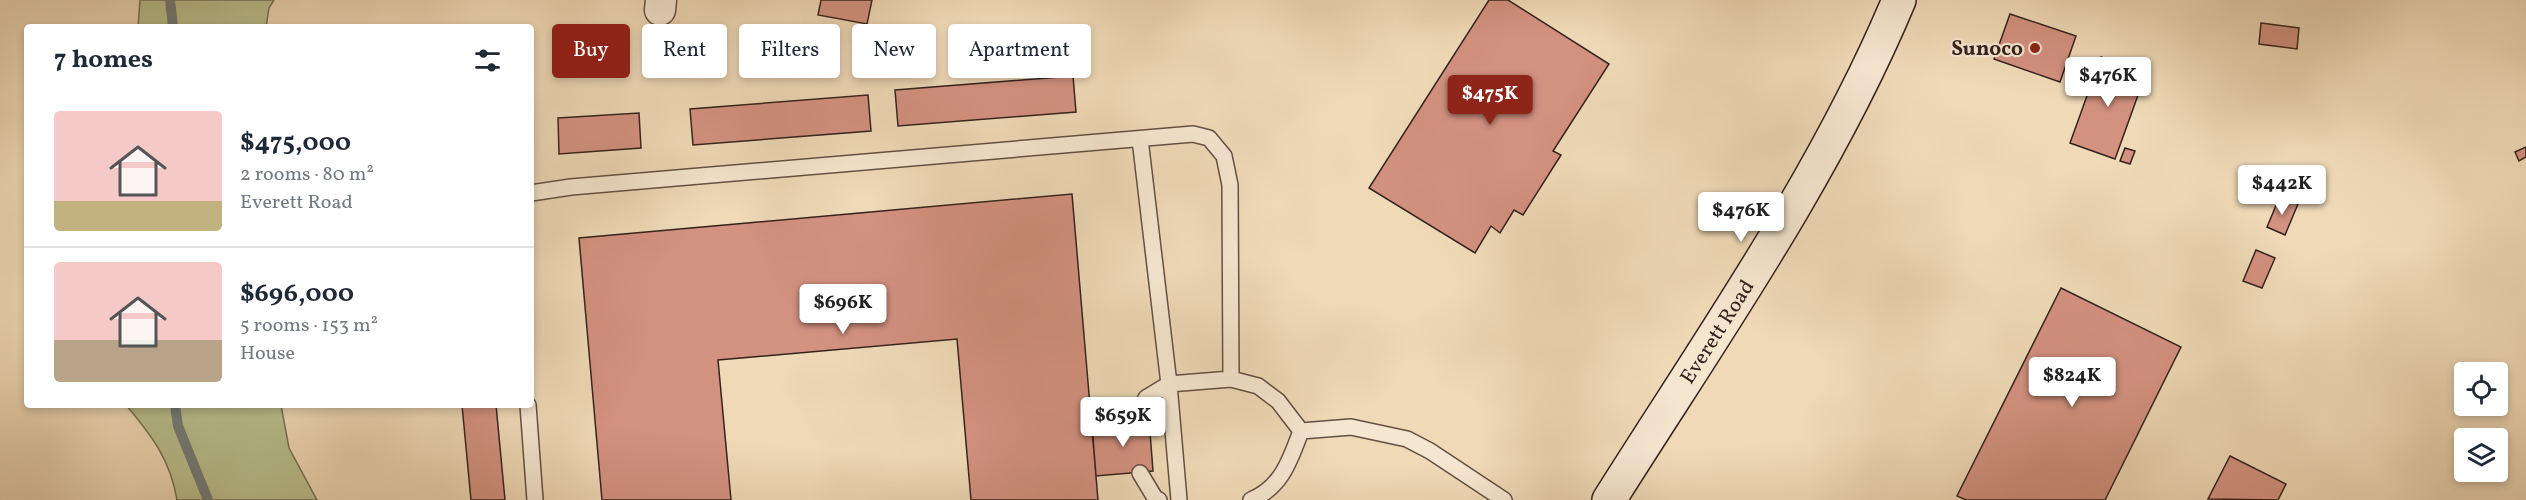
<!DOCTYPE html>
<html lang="en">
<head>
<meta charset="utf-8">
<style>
  :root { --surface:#fff; --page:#f6f6f7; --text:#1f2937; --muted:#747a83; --line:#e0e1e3; --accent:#8f2418 }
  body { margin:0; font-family:Vollkorn,serif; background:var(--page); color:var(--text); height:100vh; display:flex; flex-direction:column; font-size:22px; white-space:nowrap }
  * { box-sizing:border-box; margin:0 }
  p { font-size:20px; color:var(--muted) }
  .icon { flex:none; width:33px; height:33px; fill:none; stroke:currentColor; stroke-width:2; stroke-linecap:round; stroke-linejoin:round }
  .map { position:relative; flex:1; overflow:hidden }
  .sheet { position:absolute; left:24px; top:24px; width:510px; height:384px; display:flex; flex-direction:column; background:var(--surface); border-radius:6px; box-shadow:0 3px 9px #0003 }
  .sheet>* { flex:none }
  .hud { position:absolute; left:552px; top:24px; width:570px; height:54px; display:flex; gap:12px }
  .controls { position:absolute; left:2454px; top:362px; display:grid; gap:12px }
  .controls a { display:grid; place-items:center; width:54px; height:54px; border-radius:6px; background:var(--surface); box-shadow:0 3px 9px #0003; font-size:30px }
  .price { position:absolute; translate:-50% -51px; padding:0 14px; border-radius:6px; background:#fff; color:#222; font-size:20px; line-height:39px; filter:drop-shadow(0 2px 3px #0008) }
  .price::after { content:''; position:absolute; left:50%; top:36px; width:18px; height:14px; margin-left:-9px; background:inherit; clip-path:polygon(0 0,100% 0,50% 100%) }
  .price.current { background:var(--accent); color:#fff }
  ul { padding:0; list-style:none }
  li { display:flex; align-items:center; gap:18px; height:150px; padding:0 30px }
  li+li { border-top:2px solid var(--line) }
  li span { display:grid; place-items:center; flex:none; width:168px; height:120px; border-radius:6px; color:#555 }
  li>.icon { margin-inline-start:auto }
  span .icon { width:72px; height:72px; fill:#fffc; stroke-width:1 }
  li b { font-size:26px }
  h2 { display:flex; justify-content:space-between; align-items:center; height:72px; padding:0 30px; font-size:26px }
  .chip { padding:0 21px; border-radius:6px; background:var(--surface); box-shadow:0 3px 9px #0003; font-size:21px; line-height:54px }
  .chip.current { background:var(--accent); color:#fff }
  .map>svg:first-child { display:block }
  .green { fill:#b9bf8e; stroke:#767156; stroke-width:1.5 }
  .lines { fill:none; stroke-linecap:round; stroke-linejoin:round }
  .stream { stroke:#737c7a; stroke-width:10 }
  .building { fill:#d39180; stroke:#34231d; stroke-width:1.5 }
  .lane-casing { stroke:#635044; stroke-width:18 }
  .street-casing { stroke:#635044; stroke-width:33 }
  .secondary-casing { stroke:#34231d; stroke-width:36 }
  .lane { stroke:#f5e6d0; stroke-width:15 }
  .street { stroke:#f5e6d0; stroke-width:30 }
  .secondary { stroke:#f5e6d0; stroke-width:33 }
  .poi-dot { fill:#8f2418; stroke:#f5e6d0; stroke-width:2 }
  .labels { text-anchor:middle; stroke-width:4.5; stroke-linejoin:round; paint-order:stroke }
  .poi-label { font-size:21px; font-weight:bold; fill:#34231d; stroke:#f5e6d0; text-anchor:end }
  .street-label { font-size:21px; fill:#34231d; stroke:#f5e6d0 }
</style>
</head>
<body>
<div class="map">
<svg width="2526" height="500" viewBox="0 0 2526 500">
  <rect width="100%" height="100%" fill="#efd9b7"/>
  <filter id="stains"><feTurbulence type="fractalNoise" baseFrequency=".00333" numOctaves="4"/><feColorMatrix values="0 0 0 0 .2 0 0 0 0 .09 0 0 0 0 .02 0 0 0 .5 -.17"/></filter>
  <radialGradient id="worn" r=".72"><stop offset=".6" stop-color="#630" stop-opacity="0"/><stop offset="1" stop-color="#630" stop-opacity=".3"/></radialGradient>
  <path class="green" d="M140,0H274L269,8L266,27H138Z
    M126,405H281L289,448L317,500H177C170,459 152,436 126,405Z"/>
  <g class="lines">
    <path class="stream" d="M170,0L173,27
      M175,405L178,426L208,500"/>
  </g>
  <path class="building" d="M821,0H872L867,24L818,15Z
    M1489,0H1508L1609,64L1553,151L1561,155L1523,215L1514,210L1500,233L1491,226L1475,253L1369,188Z
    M2010,14L2076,36L2060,82L1994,59Z
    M2261,23L2299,28L2297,49L2259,44Z
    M2101,57L2146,73L2115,159L2070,143Z
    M1073,76L1076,112L898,126L895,90Z
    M868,95L871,131L693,145L690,109Z
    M639,113L641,148L559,154L558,118Z
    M2526,147V157L2519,161L2515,152Z
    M2125,148L2135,151L2130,164L2120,161Z
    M1072,194L1098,500H971L957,339L718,360L731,500H602L579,238Z
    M2280,196L2298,204L2285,235L2267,227Z
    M2256,250L2275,258L2262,288L2243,281Z
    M2061,288L2181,347L2105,500H1966L1957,496Z
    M462,405H496L505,500H471Z
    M1149,419L1153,471L1096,476L1092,424Z
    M2230,456L2286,484L2278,500L2208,499Z"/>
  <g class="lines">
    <g class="lane-casing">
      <path id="lane" d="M1140,139L1169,384L1179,500
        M531,193L571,187L1193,134L1209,138L1224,156L1230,185L1231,379
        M528,405L535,500
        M1136,420L1146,398L1169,384L1231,379L1258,386L1278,401L1301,431
        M1301,431L1351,427L1407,439L1430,451L1504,500
        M1140,473L1155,498L1159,500
        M1251,500C1282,487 1290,460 1301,431"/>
    </g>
    <g class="street-casing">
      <path id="street" d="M660,10L661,0"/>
    </g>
    <g class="secondary-casing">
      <g id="secondary">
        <path id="s1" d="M1609,500C1711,338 1825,177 1899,0"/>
      </g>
    </g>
    <use href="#lane" class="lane"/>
    <use href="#street" class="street"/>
    <use href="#secondary" class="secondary"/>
  </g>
  <circle class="poi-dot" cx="2035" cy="48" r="6"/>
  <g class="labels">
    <g class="poi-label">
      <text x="2023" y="55">Sunoco</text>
    </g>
    <g class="street-label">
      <text dy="7" stroke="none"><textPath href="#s1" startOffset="200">Everett Road</textPath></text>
    </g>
  </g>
  <rect width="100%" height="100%" filter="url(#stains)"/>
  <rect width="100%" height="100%" fill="url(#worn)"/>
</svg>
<div class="controls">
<a><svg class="icon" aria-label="locate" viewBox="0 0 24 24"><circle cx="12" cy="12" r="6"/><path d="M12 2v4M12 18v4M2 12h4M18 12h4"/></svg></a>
<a><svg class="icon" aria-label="layers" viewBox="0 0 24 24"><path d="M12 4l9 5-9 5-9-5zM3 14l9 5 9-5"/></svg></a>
</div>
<b class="price" style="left:2108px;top:108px">$476K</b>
<b class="price current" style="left:1490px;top:126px">$475K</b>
<b class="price" style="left:2282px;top:216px">$442K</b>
<b class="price" style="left:1741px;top:243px">$476K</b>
<b class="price" style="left:843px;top:335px">$696K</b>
<b class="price" style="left:2072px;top:408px">$824K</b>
<b class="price" style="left:1123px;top:448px">$659K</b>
<div class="hud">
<a class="chip current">Buy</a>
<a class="chip">Rent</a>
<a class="chip">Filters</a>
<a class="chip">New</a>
<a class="chip">Apartment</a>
</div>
<section class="sheet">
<h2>7 homes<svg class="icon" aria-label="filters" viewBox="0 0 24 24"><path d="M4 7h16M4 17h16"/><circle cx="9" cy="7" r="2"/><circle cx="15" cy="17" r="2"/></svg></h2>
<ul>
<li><span style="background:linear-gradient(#f6c9c9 75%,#c2b280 0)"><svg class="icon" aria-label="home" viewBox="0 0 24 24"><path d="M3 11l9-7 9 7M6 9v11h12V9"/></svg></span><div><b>$475,000</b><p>2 rooms · 80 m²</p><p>Everett Road</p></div></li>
<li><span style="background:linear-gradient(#f6c9c9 65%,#b9a48a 0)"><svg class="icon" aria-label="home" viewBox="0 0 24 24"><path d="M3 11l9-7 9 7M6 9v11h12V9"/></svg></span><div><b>$696,000</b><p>5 rooms · 153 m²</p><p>House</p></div></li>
</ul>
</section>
</div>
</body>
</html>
